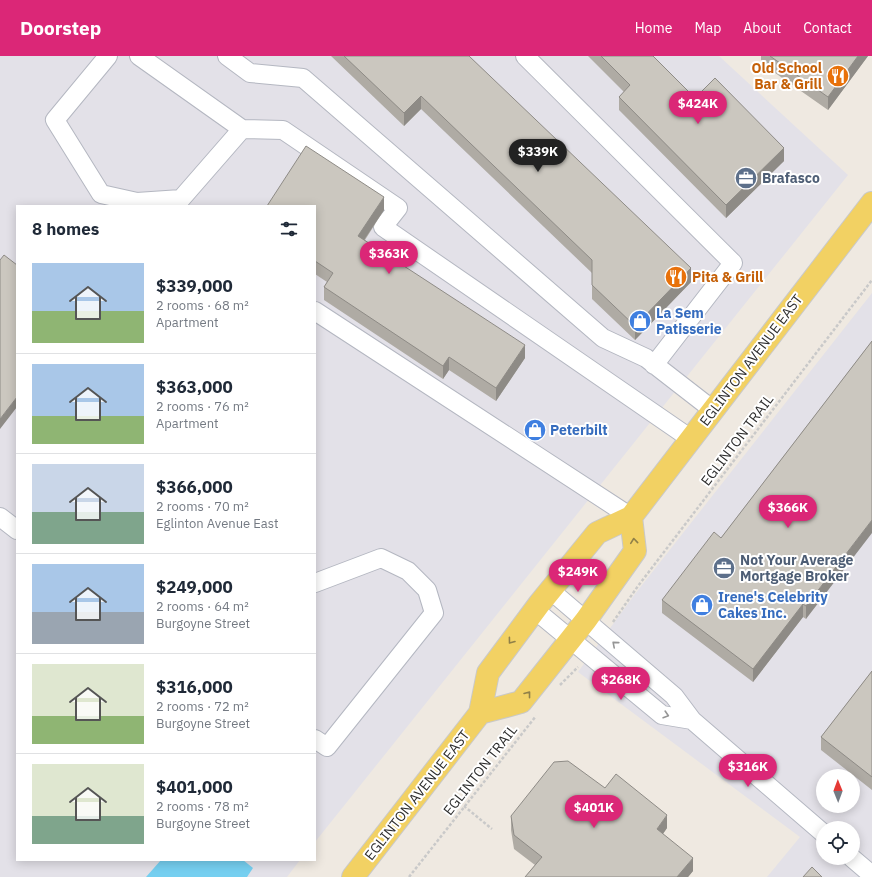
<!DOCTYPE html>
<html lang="en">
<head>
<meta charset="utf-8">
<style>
  :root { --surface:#fff; --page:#f2f2f3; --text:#1f2937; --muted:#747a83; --line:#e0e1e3; --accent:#db2777 }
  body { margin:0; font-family:"IBM Plex Sans",sans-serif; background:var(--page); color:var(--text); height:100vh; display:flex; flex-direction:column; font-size:15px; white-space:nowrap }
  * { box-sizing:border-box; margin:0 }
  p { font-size:13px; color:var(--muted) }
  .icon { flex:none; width:22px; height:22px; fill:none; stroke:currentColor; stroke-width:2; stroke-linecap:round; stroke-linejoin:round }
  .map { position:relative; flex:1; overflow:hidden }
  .panel { position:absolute; left:16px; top:149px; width:300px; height:656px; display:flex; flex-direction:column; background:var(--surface); border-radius:0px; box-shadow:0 2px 10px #0003 }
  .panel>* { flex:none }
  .needle { width:26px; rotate:359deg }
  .tools { position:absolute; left:816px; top:713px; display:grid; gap:8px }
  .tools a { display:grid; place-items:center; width:44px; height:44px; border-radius:50%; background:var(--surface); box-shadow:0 2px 10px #0003; font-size:20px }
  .price { position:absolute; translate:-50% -34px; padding:0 9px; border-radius:14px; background:var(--accent); color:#fff; font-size:13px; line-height:26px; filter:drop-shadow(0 1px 2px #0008) }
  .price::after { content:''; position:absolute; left:50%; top:24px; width:12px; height:9px; margin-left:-6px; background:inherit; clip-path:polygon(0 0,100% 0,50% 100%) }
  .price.on { background:#222; color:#fff }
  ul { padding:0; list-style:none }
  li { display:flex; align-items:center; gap:12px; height:100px; padding:0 16px }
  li+li { border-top:1px solid var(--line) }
  li span { display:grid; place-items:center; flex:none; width:112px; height:80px; border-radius:0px; color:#555 }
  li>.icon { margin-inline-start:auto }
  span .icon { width:48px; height:48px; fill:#fffc; stroke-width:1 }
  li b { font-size:17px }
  h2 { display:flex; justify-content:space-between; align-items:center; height:48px; padding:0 16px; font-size:17px }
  header { display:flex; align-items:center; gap:24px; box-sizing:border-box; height:56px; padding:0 20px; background:var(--accent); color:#fff }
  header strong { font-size:19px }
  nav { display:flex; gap:22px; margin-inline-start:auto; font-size:14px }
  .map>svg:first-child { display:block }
  .industrial { fill:#e3e1e8; fill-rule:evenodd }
  .water { fill:#75cff0 }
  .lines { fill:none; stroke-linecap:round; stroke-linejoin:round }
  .minor-casing { stroke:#b4b7c1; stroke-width:20 }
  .major-casing { stroke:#c9c9c9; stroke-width:24 }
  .path { stroke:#c9c9c9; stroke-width:2.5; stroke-dasharray:3 2; stroke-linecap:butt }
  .minor { stroke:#fff; stroke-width:18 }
  .major { stroke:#f2d163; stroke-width:22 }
  .wall { fill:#afaba4 }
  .shaded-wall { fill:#8e8b86 }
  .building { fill:#cbc7bf; stroke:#8e8b86 }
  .oneway { stroke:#908048 }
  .oneway2 { stroke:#969696 }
  .labels { text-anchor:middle; stroke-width:4; stroke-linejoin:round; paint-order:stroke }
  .food-label { font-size:14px; font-weight:bold; fill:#c56008; stroke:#fff; text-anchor:end }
  .service-label { font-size:14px; font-weight:bold; fill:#4e5e75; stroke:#fff; text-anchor:start }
  .shop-label { font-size:14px; font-weight:bold; fill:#366cbe; stroke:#fff; text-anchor:start }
  .street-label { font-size:14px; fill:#2e2e2e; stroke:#fff }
</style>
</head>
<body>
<header>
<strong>Doorstep</strong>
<nav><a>Home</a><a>Map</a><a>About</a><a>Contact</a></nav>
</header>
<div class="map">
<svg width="872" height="821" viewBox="0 0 872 821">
  <rect width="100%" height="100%" fill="#efe9e1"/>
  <path class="industrial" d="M0,0H719L848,119L315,786V150H17V804H300L287,821H0Z
    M872,237V821H767L800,781L578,616L635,538ZM823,720H853V750H823ZM823,772H853V802H823Z"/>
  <path class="water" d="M161,804H243L253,812L247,821H146Z"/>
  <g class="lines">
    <g class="minor-casing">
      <path id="minor" d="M108,0L55,64L101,138L137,146L181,143L242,73
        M139,0L242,73L283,74L398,152L383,171L691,383
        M227,0L250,17L303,22L603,282L646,302L713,354
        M525,0L733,207L654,309
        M315,255L631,461
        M0,461L17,474
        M315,527L381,502L408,515L427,534L434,557L327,691L315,683
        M550,534L674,640L692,664L823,777
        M535,554L662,659L692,664
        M852,802L872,819"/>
    </g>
    <g class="major-casing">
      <path id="major" d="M480,657L521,646L586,564L635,495L631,461
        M353,821L480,657L488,617L540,547L597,477L631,461L872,147"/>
    </g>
    <path class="path" d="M613,566L638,530L872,224
      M560,629L578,611
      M464,750L492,773
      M409,821L536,660"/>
    <use href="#minor" class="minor"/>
    <use href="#major" class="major"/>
  </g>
  <path class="wall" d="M331,0H469L691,226L635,284L592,243V217L421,53L404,70Z
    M588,0H653L695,42L784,105L726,162L619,54V41L624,36Z
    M761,0H868L828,54L761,7Z
    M315,150L384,154L365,184L525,302L496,345L449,314L443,323L324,244V231L327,226L315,218Z
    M872,285L806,563L803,561L753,626L662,557V544L721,482Z
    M872,615V734L821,694V681Z
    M511,760L667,772L663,778L693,815L688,821H525L535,809L514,793L511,774Z"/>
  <path class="shaded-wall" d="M858,0H868L828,54V41Z
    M421,40V53L404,70V57Z
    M784,92V105L726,162V149Z
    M384,141V154L358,193V180Z
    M691,212V226L635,284V270Z
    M525,289V302L496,345V332Z
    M449,301V314L443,323V310Z
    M17,341V351L0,373V363Z
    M872,464V477L806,563V550Z
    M803,548V561L753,626V613Z
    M667,759V772L657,786V773Z
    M693,802V815L688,821H677Z"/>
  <path class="building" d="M344,0H469L691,212L635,270L592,229V204L421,40L404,57Z
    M601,0H653L695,42L715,22L784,92L726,149L619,41L630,29Z
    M770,0H858L828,41Z
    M306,90L384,141L358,180L525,289L496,332L449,301L443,310L324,231L333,217L315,205V150H267Z
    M4,199L17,209V341L0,363V204Z
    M872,285V464L806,550L803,548L753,613L662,544L714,476L721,482Z
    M872,615V721L821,681Z
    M568,705L605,732L616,718L667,759L657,773L693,802L677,821H525L542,801L514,779L511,760L554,706Z
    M812,811L822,821H803Z"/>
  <defs><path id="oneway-chevron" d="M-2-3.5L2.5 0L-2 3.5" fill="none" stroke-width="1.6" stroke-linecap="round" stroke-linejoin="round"/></defs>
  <g class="oneway">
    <use href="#oneway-chevron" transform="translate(634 485) rotate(-96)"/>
    <use href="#oneway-chevron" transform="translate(511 585) rotate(127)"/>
    <use href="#oneway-chevron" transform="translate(528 638) rotate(-52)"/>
  </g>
  <g class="oneway2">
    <use href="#oneway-chevron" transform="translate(615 588) rotate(-139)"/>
    <use href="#oneway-chevron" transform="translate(666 659) rotate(17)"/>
  </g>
  <defs>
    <g id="restaurant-disc" transform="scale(1.15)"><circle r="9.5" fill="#e8710a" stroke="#fff"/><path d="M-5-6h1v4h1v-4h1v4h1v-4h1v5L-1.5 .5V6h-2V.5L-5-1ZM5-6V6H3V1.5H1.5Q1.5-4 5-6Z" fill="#fff"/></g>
    <g id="office-disc" transform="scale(1.15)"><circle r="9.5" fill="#5c6f8a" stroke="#fff"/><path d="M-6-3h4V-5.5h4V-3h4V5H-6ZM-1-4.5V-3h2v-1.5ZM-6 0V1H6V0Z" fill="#fff"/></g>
    <g id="shop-disc" transform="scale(1.15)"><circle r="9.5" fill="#3f7fe0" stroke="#fff"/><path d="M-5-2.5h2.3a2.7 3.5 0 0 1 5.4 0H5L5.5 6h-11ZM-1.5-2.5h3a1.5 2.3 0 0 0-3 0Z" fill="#fff"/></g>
  </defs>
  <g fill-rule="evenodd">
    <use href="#restaurant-disc" x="838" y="20"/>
    <use href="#office-disc" x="746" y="122"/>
    <use href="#restaurant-disc" x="676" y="221"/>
    <use href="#shop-disc" x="640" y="265"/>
    <use href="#shop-disc" x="535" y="374"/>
    <use href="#office-disc" x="724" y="512"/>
    <use href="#shop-disc" x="702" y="549"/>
  </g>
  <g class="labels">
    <g class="food-label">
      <text x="822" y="17">Old School<tspan x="822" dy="16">Bar &amp; Grill</tspan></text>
      <text x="692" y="226" text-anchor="start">Pita &amp; Grill</text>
    </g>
    <g class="service-label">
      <text x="762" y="127">Brafasco</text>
      <text x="740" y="509">Not Your Average<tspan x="740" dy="16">Mortgage Broker</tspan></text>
    </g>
    <g class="shop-label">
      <text x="656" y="262">La Sem<tspan x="656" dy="16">Patisserie</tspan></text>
      <text x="550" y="379">Peterbilt</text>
      <text x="718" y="546">Irene's Celebrity<tspan x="718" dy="16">Cakes Inc.</tspan></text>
    </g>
    <g class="street-label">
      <text transform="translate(751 304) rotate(-53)" y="5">EGLINTON AVENUE EAST</text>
      <text transform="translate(737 384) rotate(-53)" y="5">EGLINTON TRAIL</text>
      <text transform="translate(480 714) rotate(-52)" y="5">EGLINTON TRAIL</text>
      <text transform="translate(417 739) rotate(-52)" y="5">EGLINTON AVENUE EAST</text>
    </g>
  </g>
</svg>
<div class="tools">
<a><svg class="needle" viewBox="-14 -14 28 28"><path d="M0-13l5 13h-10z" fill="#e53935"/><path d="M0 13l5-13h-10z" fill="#747a83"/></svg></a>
<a><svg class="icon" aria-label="locate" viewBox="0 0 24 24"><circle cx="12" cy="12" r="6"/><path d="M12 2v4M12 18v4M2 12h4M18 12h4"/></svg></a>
</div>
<b class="price" style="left:698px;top:69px">$424K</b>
<b class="price on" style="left:538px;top:117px">$339K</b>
<b class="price" style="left:389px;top:219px">$363K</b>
<b class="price" style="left:788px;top:473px">$366K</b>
<b class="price" style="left:578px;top:537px">$249K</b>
<b class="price" style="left:621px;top:645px">$268K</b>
<b class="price" style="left:748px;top:732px">$316K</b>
<b class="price" style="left:594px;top:773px">$401K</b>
<section class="panel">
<h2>8 homes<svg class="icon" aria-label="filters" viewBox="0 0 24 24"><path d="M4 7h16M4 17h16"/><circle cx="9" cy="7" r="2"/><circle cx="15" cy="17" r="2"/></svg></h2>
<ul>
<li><span style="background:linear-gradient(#a9c7e8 60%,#8fb573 0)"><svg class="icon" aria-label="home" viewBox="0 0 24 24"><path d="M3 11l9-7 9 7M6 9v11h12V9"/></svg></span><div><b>$339,000</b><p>2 rooms · 68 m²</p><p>Apartment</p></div></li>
<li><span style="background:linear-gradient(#a9c7e8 65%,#8fb573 0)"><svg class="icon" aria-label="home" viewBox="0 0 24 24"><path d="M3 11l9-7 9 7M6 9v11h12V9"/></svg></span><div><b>$363,000</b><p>2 rooms · 76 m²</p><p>Apartment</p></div></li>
<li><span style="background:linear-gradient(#c9d6e8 60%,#7fa58c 0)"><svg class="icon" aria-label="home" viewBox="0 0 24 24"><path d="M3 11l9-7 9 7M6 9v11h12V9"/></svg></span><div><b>$366,000</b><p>2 rooms · 70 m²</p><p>Eglinton Avenue East</p></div></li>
<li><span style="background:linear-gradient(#a9c7e8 60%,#9aa5b1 0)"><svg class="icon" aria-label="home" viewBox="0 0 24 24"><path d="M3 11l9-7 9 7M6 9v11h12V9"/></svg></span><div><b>$249,000</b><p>2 rooms · 64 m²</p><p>Burgoyne Street</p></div></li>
<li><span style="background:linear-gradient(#dfe7d0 65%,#8fb573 0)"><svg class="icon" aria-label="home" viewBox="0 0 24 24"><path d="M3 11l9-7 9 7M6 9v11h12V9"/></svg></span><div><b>$316,000</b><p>2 rooms · 72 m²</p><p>Burgoyne Street</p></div></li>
<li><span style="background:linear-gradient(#dfe7d0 65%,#7fa58c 0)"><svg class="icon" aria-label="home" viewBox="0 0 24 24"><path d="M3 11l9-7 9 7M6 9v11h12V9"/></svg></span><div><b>$401,000</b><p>2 rooms · 78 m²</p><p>Burgoyne Street</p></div></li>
</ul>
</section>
</div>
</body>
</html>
